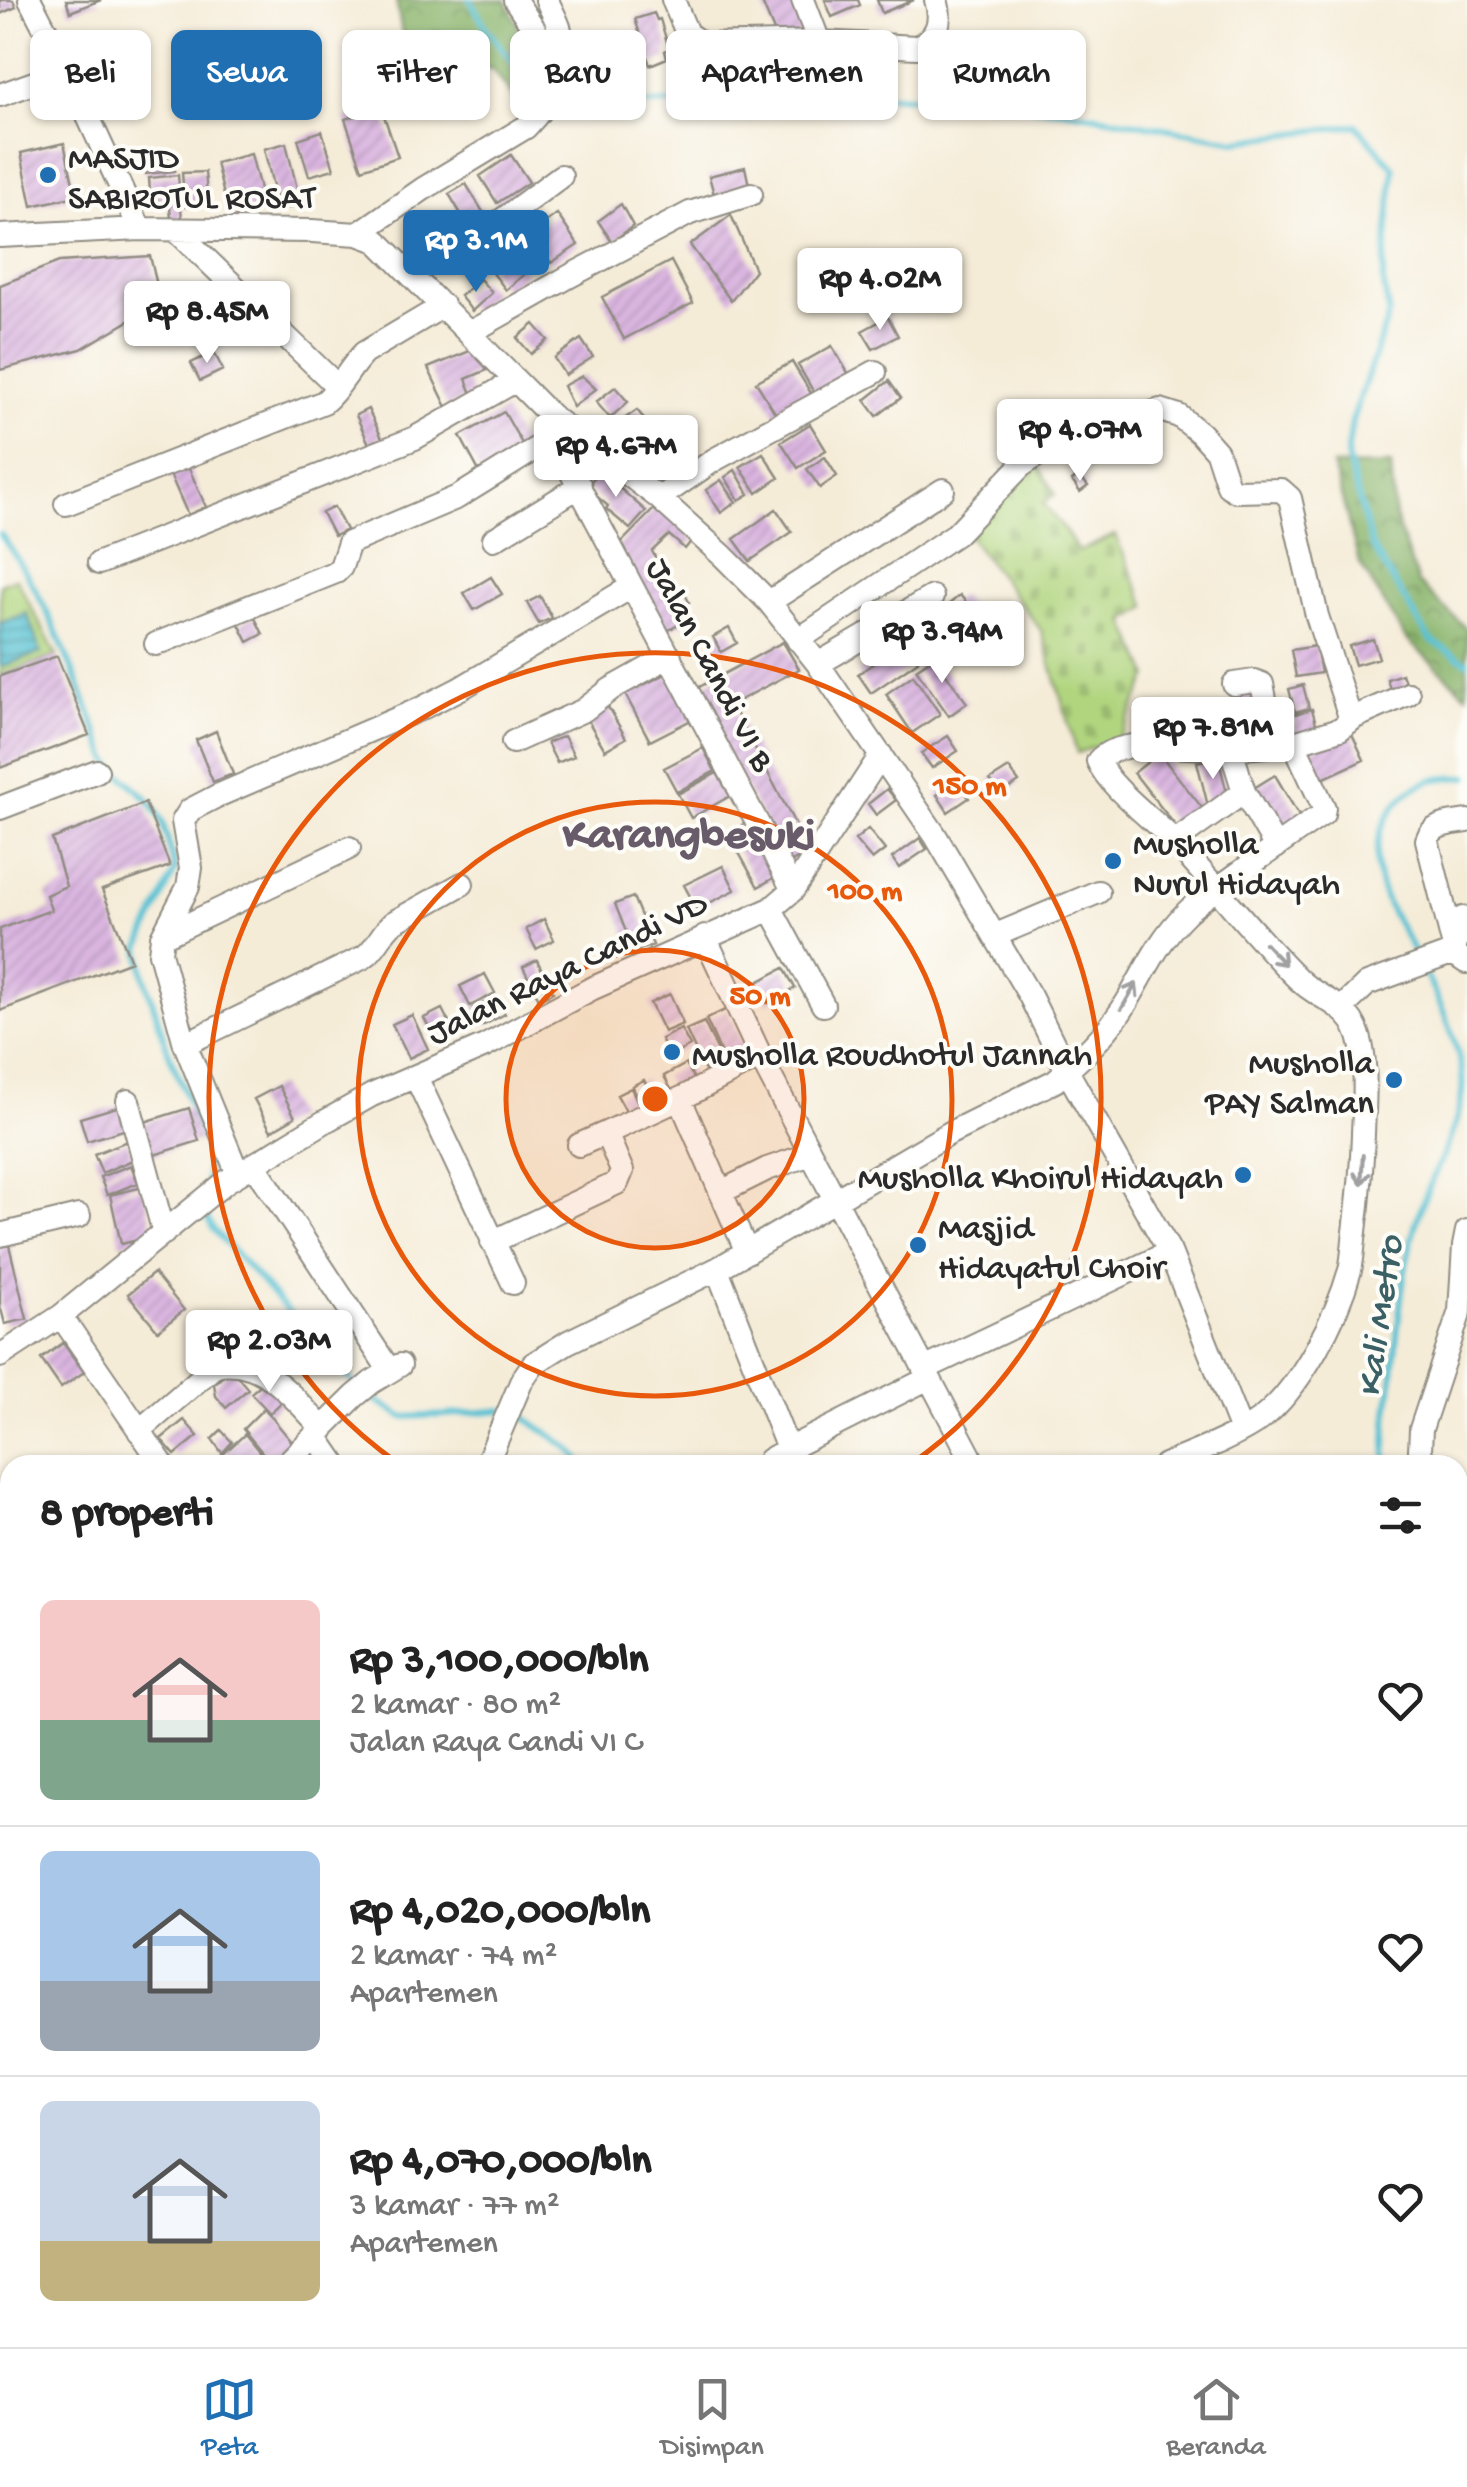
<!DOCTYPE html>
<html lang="id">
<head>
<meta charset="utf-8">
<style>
  :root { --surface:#fff; --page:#f6f6f6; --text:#222; --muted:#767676; --line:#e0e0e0; --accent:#1f6fb2 }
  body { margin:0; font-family:"Gochi Hand",sans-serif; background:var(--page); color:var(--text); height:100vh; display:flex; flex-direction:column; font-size:38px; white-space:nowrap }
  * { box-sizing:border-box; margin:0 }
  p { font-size:32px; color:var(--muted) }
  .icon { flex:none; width:55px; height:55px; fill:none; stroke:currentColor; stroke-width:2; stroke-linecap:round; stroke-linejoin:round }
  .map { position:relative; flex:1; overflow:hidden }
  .side { position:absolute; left:0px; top:1455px; width:1468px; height:892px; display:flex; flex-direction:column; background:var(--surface); border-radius:30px 30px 0 0; box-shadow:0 2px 8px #0004 }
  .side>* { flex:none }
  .banner { position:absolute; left:30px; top:30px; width:1408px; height:90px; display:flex; gap:20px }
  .price { position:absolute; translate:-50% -85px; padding:0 22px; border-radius:10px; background:#fff; color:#222; font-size:32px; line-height:65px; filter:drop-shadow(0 2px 5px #0008) }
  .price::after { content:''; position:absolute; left:50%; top:60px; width:30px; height:22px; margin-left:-15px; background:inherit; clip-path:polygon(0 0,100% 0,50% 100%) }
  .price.current { background:var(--accent); color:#fff }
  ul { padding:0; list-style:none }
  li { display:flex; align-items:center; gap:30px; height:250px; padding:0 40px }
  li+li { border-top:2px solid var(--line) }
  li span { display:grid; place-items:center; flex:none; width:280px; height:200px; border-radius:15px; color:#555 }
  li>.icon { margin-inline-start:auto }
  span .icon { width:120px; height:120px; fill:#fffc; stroke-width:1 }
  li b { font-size:42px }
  h2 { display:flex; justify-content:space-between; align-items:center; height:120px; padding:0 40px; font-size:42px }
  .tag { padding:0 35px; border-radius:15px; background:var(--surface); box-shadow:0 2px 8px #0004; font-size:35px; line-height:90px }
  .tag.current { background:var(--accent); color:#fff }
  .tabs { display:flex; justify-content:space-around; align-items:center; height:140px; border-top:2px solid var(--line); background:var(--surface); font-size:28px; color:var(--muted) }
  .tabs a { display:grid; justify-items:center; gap:5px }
  .tabs .current { color:var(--accent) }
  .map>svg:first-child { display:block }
  .green { fill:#b1d57f; stroke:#6e8055; stroke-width:2.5 }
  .forest { fill:url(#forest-crowns); stroke:#5c704c; stroke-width:2.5 }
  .cemetery { fill:url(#cemetery-stones); stroke:#6e8055; stroke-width:2.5 }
  .water { fill:url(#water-rules); stroke:#41767f; stroke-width:2.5 }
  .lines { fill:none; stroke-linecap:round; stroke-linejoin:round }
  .stream { stroke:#57c1d3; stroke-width:6 }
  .building { fill:url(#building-hatch) }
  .street-casing { stroke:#908c82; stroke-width:26 }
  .street { stroke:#fff; stroke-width:22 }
  .oneway { stroke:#a0a0a0 }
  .ring { fill:none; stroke:#e8590c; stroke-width:5 }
  .poi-dot { fill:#1f6fb2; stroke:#fdfcf7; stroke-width:4 }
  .labels { text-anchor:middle; stroke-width:8; stroke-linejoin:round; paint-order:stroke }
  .poi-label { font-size:35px; fill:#2b2b2b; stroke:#fdfcf7; text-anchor:start }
  .street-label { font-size:35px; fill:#2b2b2b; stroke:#fdfcf7 }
  .water-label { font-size:38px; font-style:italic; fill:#3a6066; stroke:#fdfcf7 }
  .district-label { font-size:45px; font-weight:bold; fill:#685b6a; stroke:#fdfcf7 }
  .centre { fill:#e8590c; stroke:#fdfcf7; stroke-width:5 }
  .ring-label { font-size:30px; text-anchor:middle; font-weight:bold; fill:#e8590c; stroke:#fdfcf7; stroke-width:8; stroke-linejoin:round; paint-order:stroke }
</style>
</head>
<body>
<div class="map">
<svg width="1467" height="2347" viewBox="0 0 1467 2347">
  <defs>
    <pattern id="forest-crowns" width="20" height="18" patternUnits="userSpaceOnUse" patternTransform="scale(2.5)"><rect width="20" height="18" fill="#8cb66e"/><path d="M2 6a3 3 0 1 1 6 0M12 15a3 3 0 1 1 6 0" fill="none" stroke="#73945b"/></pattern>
    <pattern id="cemetery-stones" width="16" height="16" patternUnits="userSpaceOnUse" patternTransform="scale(2.5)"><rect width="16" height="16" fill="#b1d57f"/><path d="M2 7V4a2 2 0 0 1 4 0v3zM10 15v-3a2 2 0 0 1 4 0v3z" fill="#98b76e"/></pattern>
    <pattern id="water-rules" width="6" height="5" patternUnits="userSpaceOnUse" patternTransform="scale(2.5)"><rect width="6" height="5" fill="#57c1d3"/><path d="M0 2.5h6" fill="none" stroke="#489dab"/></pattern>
    <pattern id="building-hatch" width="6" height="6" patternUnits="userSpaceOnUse" patternTransform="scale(2.5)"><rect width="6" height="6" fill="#dab5e0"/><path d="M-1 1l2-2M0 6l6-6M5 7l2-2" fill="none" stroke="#bb9cc0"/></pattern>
  </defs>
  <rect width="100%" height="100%" fill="#fdfcf7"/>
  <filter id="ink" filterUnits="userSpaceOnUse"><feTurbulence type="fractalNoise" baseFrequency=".01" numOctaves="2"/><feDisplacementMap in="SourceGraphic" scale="20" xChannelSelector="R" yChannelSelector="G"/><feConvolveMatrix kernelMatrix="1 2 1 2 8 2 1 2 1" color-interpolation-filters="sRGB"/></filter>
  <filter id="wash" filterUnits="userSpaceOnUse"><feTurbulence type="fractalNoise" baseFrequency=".0048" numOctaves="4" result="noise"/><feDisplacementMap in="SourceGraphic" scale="40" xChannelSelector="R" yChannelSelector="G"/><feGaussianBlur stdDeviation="2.25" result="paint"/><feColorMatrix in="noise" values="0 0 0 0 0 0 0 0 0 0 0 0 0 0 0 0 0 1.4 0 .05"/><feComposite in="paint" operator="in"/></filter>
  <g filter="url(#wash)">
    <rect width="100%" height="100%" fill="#f5ecd8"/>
    <path class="green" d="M16,578L57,656L0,676V584Z"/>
    <path class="forest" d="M396,0H506L520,30L534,49L543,76L521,107L491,68L412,88Z
      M1391,465L1395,517L1418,583L1467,629V695L1405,638L1359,562L1333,466Z"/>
    <path class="cemetery" d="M1036,462L1055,494L1043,503L1068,535L1078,552L1115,535L1147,607L1125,621L1149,676L1119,739L1077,753L1041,630L964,530Z"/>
    <path class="water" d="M27,613L41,653L0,667V623Z"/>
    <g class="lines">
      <path class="stream" d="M470,0L487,29L528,82L544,89
        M556,94L580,105L597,106L882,95L1064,110L1236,141L1356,125L1394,168L1383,280L1389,314L1352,421L1347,456L1372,547L1430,640L1467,662
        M0,534C51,602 77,683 109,761L116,770L149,800L162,821L173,859L175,870L140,947L144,975L168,1051L207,1147V1190
        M205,1207V1214L213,1229L357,1387
        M367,1395L403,1417L447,1415L503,1410
        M515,1413L521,1415L568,1447L585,1465
        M1387,1465C1384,1434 1389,1405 1393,1374C1399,1319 1402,1264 1420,1210C1434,1169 1467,1117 1462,1074C1456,1030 1432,987 1412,948C1399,924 1382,901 1378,873C1371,834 1392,795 1429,781C1441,777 1455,778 1467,777
        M1004,2347L1018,2338"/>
    </g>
    <g id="blocks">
      <path class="building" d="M0,0H13L16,7L0,14Z
        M66,0H101L70,12Z
        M761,0H792L805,32L779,43Z
        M825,0H858L860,5L832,17Z
        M877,0H914L882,13Z
        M654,13L657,20L660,19L669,49L665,51L667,58L650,65L642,43L638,44L635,36L640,34L635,19Z
        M381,107L398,157L362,169L345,119Z
        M322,131L334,169L309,176L298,139Z
        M64,143L76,196L32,206L21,153Z
        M286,143L301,205L279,210L264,149Z
        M251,154L265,209L230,219L216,163Z
        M511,155L529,182L497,203L480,176Z
        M173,156L175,171L146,174L145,162L156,161L155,158Z
        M745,167L750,190L715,198L709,176Z
        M205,172L208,205L185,207L182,173Z
        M178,175L182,219L171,220L170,206L158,207L156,191L150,192L149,178Z
        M466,184L488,220L471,231L449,194Z
        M621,204L633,226L612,242L598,221Z
        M557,214L578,245L551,263L531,232Z
        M731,215L755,270L731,301L690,245Z
        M508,252L526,273L506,290L489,268Z
        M150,256L161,302L81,349L0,370V285L59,262Z
        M671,261L693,303L624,339L602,297Z
        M480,279L492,293L472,311L460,296Z
        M888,317L898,336L873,349L862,331Z
        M534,324L548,340L531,354L517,338Z
        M581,339L593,357L565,375L554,358Z
        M832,346L850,376L816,396L798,365Z
        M477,348L487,370L466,379L473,396L447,407L428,368Z
        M214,352L223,370L200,381L191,363Z
        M792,362L812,395L777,416L756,382Z
        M582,376L596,389L573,407L563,386Z
        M889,381L901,398L877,416L865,400Z
        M615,387L628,402L610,418L596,402Z
        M368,409L382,438L369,444L356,415Z
        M637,410L646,421L625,435L617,424Z
        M504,412L525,449L480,473L460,436Z
        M810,424L826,450L798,468L781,442Z
        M763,453L779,478L757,493L740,467Z
        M590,455L599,463L589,476L580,468Z
        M825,457L837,476L820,488L807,469Z
        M187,464L206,507L188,515L169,472Z
        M735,470L749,494L739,500L725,477Z
        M600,471L646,511L630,529L606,509L608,506L586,487Z
        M1079,475L1088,486L1080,492L1072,481Z
        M721,480L736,502L721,513L706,490Z
        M657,506L693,539L685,549L669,535L652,551L674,595L683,590L689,602L681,606L687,620L665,632L618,546Z
        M334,507L346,530L334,536L322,513Z
        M776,509L792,532L750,561L734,539Z
        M491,577L502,594L474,610L464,593Z
        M960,595L977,615L958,630L942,610Z
        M540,596L552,618L539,624L527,603Z
        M931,613L948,637L933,648L916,624Z
        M254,616L263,634L248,642L239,624Z
        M729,628L737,643L721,652L713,637Z
        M1373,639L1379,658L1355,665L1349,646Z
        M783,642L799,669L729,706L732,712L735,711L810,852L788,864L692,691Z
        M905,642L918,661L871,693L858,674Z
        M1316,646L1321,673L1296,677L1291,650Z
        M57,656L89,735L0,768V676Z
        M934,657L967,703L949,716L916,669Z
        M668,673L693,719L650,741L625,694Z
        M1402,674L1408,690L1392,695L1387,679Z
        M913,675L940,714L912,733L886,694Z
        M1303,685L1309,708L1295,712L1289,689Z
        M1258,691L1264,732L1246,734L1240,694Z
        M608,707L626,738L605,750L587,719Z
        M1312,709L1318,731L1297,736L1292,715Z
        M216,731L233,774L213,782L196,740Z
        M1352,734L1364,760L1316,782L1304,752Z
        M564,736L574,756L557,763L547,743Z
        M948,736L958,751L932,768L921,753Z
        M703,748L715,771L677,792L664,768Z
        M1159,753L1207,814L1182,834L1134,773Z
        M1218,757L1229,801L1208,806L1197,762Z
        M1009,768L1019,782L1000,795L990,780Z
        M717,773L730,796L691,818L678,794Z
        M1275,775L1302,821L1281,834L1254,788Z
        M958,782L969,798L948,812L937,795Z
        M887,789L896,800L876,815L868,804Z
        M145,803L170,866L102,890L131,961L0,1011V929L51,910L46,895L66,886L52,839Z
        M749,821L779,875L758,887L728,833Z
        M868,829L885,850L872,860L855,840Z
        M920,838L927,849L899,868L892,858Z
        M723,866L735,890L697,909L684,885Z
        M633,897L653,945L634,952L615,904Z
        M544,919L554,940L536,949L526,929Z
        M537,960L553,992L539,999L523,967Z
        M784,968L795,988L767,1003L756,983Z
        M485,974L495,993L470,1006L460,986Z
        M670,994L683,1024L664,1032L650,1003Z
        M497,997L505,1014L482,1026L473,1008Z
        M442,1009L456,1036L438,1045L424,1018Z
        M727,1009L746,1052L725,1062L706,1019Z
        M412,1015L428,1049L409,1058L392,1024Z
        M704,1022L723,1063L705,1071L686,1030Z
        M681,1029L690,1046L670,1056L661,1039Z
        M686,1064L694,1079L672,1091L664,1076Z
        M644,1080L655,1101L643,1108L632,1086Z
        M279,1086L295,1117L271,1131L254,1099Z
        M631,1088L640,1107L627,1113L617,1095Z
        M120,1106L127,1129L87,1141L80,1118Z
        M189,1108L199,1141L148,1157L138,1124Z
        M127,1141L135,1159L102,1173L94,1154Z
        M131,1165L138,1183L107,1195L100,1177Z
        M143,1187L155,1236L121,1244L110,1195Z
        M9,1245L27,1319L5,1324L0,1305V1247Z
        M154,1273L184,1310L158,1331L128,1294Z
        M63,1343L84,1372L61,1388L41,1359Z
        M231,1369L248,1389L226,1408L216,1396L214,1384Z
        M268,1378L286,1398L270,1413L251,1393Z
        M264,1408L292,1442L271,1463L243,1429Z
        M184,1420L198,1436L175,1455L161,1439Z
        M221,1430L232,1442L222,1453L212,1439Z
        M245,1434L270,1465H226L220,1457Z
        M306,1457H320L326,1465H297Z
        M1467,1708V1783L1458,1786V1710Z
        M1465,2173L1467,2199L1458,2206V2179Z
        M1467,2207V2234L1465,2235L1458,2226V2214Z
        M1458,2248L1467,2261V2264L1458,2271Z
        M1467,2289V2315L1459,2321L1458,2296Z
        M322,2338H361L362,2340L349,2347H325Z
        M438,2338H461L451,2347H447Z
        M1306,2338H1341L1328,2347H1304L1301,2342Z
        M1385,2338H1419L1407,2347H1378L1376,2345Z"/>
    </g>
  </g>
  <g filter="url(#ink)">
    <use href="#blocks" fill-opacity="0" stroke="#908c82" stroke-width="2.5"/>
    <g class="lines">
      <g class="street-casing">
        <path id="street" d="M515,0L561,69
          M673,0L687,33L703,45L819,42L917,47C937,37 943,22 936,0
          M803,0L819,42
          M67,71L140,229
          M0,95L67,71L30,0
          M176,230L337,386
          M358,234L423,189L526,127C550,103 570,64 560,30C557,20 551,10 547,0
          M0,236L140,229L312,231L358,234L377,241L550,415L659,498L723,556L769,602L818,664L935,835L1030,996L1067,1071L1170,1252L1241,1431
          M412,274L494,226L561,176
          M469,333L570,276L690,213L751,194
          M550,415L553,438L793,890
          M659,498L714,460L875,372
          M66,504L324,402C340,389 349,368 364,353L443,306
          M494,539L580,486
          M99,563L415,438L515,381
          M769,602L943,490
          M798,640L956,534L1021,466L1048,448L1160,410L1179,416L1200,433L1217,452L1228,486L1236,491L1281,490L1290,498L1317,616L1351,720
          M156,644L336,572L341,567L349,543L458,497L553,438
          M818,664L932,597
          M1234,684L1254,681L1262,684C1267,705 1267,730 1286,744
          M513,742L584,710L611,689L670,656
          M1294,743L1340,729L1355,717L1408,694
          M1231,749L1244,792L1276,847
          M0,808L97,771
          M1174,842L1244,792
          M771,909L823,1005
          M1463,918L1467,935
          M996,935L1098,892
          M162,937L349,848
          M705,937L768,1072L975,1465
          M1456,955L1427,840C1432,823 1452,824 1467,821
          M1342,1008L1367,984L1446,955H1456L1466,962
          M185,1044L364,957C378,947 381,932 394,922L462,884
          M416,1077L513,1283
          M680,1099L747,1252
          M128,1101L164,1233
          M579,1145L606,1133
          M254,1164L390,1371
          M238,1174L185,1044L160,953L162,937L188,887L191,868L183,821L190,810L217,796L422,708L461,688L621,593
          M721,1192L767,1169L811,1154
          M0,1235L79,1216
          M492,1242L617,1183L622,1171L606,1133L686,1096L761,1056
          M717,1269L788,1449L769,1460L767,1465
          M61,1316L163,1465
          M0,1356L61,1316L227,1181L324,1122L372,1095L485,1046L591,989L771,909L793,890L881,755
          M924,1369L1170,1252
          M139,1431L216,1365C261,1354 296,1400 323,1429
          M316,1436L336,1465
          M788,1449L929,1378
          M285,1465L355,1396L372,1382L400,1365
          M486,1465L522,1380L533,1364L568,1342L717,1269L950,1133L1055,1081C1082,1058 1109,1032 1127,1002C1145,971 1160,938 1186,913C1200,899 1219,888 1235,876C1264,855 1293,834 1323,814L1324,808L1294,743C1273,745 1251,748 1230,749C1196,751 1122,733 1098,761C1108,786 1151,818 1171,838C1215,884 1253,935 1299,980C1315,996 1339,1002 1352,1021C1370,1048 1364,1102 1363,1134C1362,1167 1359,1199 1355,1232C1353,1245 1353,1258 1350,1270C1337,1317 1300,1389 1261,1419C1235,1438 1195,1452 1165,1465
          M1424,1465L1420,1450L1421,1429L1460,1311L1464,1246L1467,1231
          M1458,1545L1467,1573
          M0,1555L10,1578
          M0,1614L10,1609
          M1458,1627L1467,1611
          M0,1673L10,1668
          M0,1709L10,1705
          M0,1834L10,1830
          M0,1933L10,1929
          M1458,1968L1467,1981
          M0,2001L10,1997
          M0,2147L10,2143
          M1458,2151L1467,2163
          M0,2222L10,2238
          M63,2338L67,2347
          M301,2338L304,2347
          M1438,2338L1447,2347
          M366,2347L377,2338
          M492,2347L505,2338
          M542,2347L562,2338
          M723,2347L734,2338"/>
      </g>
      <use href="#street" class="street"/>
    </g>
    <defs><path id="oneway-shaft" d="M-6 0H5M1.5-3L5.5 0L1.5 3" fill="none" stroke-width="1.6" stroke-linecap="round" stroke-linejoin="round" transform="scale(2.5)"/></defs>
    <g class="oneway">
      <use href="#oneway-shaft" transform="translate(1275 954) rotate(47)"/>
      <use href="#oneway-shaft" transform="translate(1129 996) rotate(-60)"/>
      <use href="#oneway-shaft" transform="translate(1362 1170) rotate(93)"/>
    </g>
  </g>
  <circle cx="655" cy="1099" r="149" fill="#e8590c" fill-opacity=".12"/>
  <g class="ring">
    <circle cx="655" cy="1099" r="149"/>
    <circle cx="655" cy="1099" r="297"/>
    <path d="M399 1464A446 446 0 1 1 911 1464"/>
  </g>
  <g class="poi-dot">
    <circle cx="48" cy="175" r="10"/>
    <circle cx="1113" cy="861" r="10"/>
    <circle cx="672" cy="1052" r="10"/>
    <circle cx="1394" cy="1080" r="10"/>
    <circle cx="1243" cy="1175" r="10"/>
    <circle cx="918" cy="1245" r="10"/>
  </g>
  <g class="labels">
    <g class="poi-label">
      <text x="68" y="167">MASJID<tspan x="68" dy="40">SABIROTUL ROSAT</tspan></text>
      <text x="1133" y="853">Musholla<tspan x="1133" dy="40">Nurul Hidayah</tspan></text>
      <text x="692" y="1064">Musholla Roudhotul Jannah</text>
      <text x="1374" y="1072" text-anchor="end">Musholla<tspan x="1374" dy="40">PAY Salman</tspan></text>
      <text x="1223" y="1187" text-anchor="end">Musholla Khoirul Hidayah</text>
      <text x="938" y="1237">Masjid<tspan x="938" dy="40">Hidayatul Choir</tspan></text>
    </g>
    <g class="street-label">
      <text transform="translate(713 663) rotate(62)" y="12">Jalan Candi VI B</text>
      <text transform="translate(566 966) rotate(-26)" y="12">Jalan Raya Candi VD</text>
    </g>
    <g class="water-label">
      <text transform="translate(1377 1316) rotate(-82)" y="13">Kali Metro</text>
    </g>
    <g class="district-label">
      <text x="689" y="846">Karangbesuki</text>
    </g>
  </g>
  <circle cx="655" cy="1099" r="15" class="centre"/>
  <g class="ring-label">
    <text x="970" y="794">150 m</text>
    <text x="865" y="899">100 m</text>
    <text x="760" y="1004">50 m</text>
  </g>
</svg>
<b class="price current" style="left:476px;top:295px">Rp 3.1M</b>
<b class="price" style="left:880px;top:333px">Rp 4.02M</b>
<b class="price" style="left:207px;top:366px">Rp 8.45M</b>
<b class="price" style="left:1080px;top:484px">Rp 4.07M</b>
<b class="price" style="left:616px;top:500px">Rp 4.67M</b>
<b class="price" style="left:942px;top:686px">Rp 3.94M</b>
<b class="price" style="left:1213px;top:782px">Rp 7.81M</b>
<b class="price" style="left:269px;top:1395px">Rp 2.03M</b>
<div class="banner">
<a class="tag">Beli</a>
<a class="tag current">Sewa</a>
<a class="tag">Filter</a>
<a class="tag">Baru</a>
<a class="tag">Apartemen</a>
<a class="tag">Rumah</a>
</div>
<section class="side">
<h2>8 properti<svg class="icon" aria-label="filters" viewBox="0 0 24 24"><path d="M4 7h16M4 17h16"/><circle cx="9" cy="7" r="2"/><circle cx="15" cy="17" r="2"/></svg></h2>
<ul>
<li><span style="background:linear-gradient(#f6c9c9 60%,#7fa58c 0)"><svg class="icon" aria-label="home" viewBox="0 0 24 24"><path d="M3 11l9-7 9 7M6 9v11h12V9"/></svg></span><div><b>Rp 3,100,000/bln</b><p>2 kamar · 80 m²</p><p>Jalan Raya Candi VI C</p></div><svg class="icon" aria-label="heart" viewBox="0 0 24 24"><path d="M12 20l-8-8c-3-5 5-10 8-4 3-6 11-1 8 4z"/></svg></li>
<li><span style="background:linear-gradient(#a9c7e8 65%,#9aa5b1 0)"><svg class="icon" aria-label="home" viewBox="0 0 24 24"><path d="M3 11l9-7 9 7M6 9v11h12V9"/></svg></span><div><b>Rp 4,020,000/bln</b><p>2 kamar · 74 m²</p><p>Apartemen</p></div><svg class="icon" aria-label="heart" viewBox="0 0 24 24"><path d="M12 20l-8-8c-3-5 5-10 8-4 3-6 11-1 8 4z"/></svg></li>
<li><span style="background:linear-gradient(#c9d6e8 70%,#c2b280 0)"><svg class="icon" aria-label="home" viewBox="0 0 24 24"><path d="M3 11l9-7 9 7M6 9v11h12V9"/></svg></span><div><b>Rp 4,070,000/bln</b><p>3 kamar · 77 m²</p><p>Apartemen</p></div><svg class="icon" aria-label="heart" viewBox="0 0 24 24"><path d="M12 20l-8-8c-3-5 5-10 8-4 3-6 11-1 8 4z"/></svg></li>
</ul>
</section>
</div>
<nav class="tabs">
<a class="current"><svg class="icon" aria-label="map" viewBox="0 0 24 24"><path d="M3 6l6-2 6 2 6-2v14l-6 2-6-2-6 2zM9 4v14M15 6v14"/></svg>Peta</a>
<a><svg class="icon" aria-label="saved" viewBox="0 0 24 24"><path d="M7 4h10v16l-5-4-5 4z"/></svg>Disimpan</a>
<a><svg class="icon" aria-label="home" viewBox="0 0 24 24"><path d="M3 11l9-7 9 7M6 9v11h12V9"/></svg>Beranda</a>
</nav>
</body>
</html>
